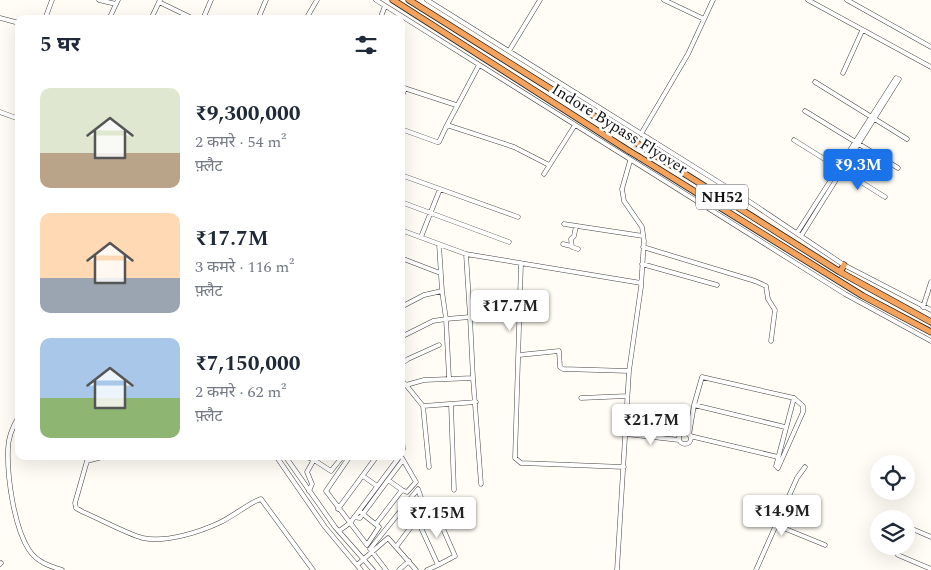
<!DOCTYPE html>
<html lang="hi">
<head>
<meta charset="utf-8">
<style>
  :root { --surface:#fff; --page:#f2f2f3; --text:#1f2937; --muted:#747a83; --accent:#1a73e8 }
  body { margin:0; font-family:Spectral,"Noto Sans Devanagari",serif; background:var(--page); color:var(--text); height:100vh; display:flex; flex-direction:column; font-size:19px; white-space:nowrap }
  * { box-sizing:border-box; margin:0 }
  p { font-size:16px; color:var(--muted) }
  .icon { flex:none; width:28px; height:28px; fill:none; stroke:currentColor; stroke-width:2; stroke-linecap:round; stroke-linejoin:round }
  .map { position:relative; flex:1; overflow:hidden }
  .sheet { position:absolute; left:15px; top:15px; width:390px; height:445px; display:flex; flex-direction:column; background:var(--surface); border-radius:10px; box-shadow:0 5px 20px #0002 }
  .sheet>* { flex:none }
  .controls { position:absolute; left:870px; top:455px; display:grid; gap:10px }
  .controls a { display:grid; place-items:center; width:45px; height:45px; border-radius:50%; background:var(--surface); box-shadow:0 5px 20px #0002; font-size:25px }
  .price { position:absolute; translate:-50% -42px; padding:0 11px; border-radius:5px; background:#fff; color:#222; font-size:16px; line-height:32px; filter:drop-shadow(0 1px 2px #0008) }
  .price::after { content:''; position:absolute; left:50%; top:30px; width:15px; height:11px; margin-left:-8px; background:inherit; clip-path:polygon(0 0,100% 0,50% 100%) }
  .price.on { background:var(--accent); color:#fff }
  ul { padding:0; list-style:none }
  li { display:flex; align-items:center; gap:15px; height:125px; padding:0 25px }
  li span { display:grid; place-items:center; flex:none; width:140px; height:100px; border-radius:10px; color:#555 }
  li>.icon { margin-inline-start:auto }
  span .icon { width:60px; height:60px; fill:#fffc; stroke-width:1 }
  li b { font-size:21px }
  h2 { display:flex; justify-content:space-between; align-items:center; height:60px; padding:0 25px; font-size:21px }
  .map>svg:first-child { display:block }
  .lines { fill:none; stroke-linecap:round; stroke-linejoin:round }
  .minor-tunnel { stroke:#dbdad3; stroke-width:4; stroke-dasharray:4 2; stroke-linecap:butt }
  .minor-casing { stroke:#444; stroke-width:5 }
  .highway-casing { stroke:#222; stroke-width:7 }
  .minor { stroke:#fff; stroke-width:4 }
  .highway { stroke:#f5a25d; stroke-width:5.5 }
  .highway-bridge-casing { stroke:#222; stroke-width:7; stroke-linecap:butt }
  .highway-bridge { stroke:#f5a25d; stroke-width:5.5 }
  .labels { text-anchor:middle; stroke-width:5; stroke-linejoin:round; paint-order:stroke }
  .shield { fill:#fff; stroke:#585858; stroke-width:1 }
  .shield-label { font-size:15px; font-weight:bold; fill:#111 }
  .street-label { font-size:16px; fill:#111; stroke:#fff }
</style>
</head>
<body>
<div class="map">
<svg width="931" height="570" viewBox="0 0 931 570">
  <rect width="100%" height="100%" fill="#fffdf5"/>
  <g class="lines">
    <path class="minor-tunnel" d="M633,154L641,134"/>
    <g class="minor-casing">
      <path id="minor" d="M99,0L116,4
        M376,0L845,294L931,341
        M427,0L741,196L844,265L931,310
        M664,0L704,19
        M808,0L931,67
        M847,0L931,47
        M159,2L194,19
        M0,18L19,23
        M45,19L52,0
        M109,19L118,0
        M151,19L160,0
        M203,19L211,0
        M258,19L266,0
        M306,19L317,0
        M380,19L385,6
        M509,51L540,0
        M843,73L862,31
        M815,82L907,139
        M401,87L456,105
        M401,99L405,88
        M805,111L898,168
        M0,112L19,119
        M446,127L479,65
        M401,129L437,142H439L446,127L450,126L514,147L549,165
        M641,134L688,54L713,0
        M794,140L885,197
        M544,174L575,125
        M401,175L518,217
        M401,202L509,242
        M564,224L643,236
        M576,226L574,236L571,239L572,247L578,249
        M401,230L466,254L641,283
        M797,233L896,78L899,79L801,236
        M421,237L440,189
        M563,244L571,246
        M643,247L755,281L766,286L768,299L775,310L771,341
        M401,258L440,273
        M521,263L515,458L521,463L624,467
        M642,264L717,285
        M401,307L424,295L442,291L439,244
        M923,307L931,282
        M470,317L473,378
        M401,337L433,321L446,319L442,291
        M519,355L559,351L560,367L563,369L629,371
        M401,364L408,359L439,345
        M449,378L446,319L470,317L466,254
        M401,380L406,385L424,380L473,378L481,484
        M406,385L423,406
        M581,398L627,396
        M451,404L454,490
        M694,405L785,427
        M19,416C13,426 8,437 8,449C7,477 14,527 29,550C37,562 49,566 62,570
        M401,427L403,449
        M679 438a6 6 0 1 1 12 0a6 6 0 1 1-12 0Z
        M626,434L679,440
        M689,435L694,405L702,377L794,398L776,466L778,468L803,412V406L794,398
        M690,436L778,457
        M106,456L87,461L75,503L76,508L83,512C100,519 127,534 143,538C166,543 200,532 221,522C232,517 252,501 261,499L313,570
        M276,456L325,527L361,570
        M285,456L335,527L373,570
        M304,456L314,460L331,471L343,456
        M350,456L326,491L367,545L379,527L359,511
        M429,467L423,406L476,402
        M363,476L377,486
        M402,490L407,492L416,482L402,458
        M309,491L312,484L307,472L316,456
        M338,509L377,456
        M425,509L438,517L455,556L438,565
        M354,517L360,518L388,480
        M376,524L402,490L388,480L403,460
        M776,525L797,478L805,467
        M910,528L931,537
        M339,531L350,523L400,456
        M396,547L417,519
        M898,555L931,569
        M0,564L1,563
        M357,565L388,538L416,570
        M386,570L370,549L418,489L425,509L417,519L438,565L427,570
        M399,570L409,561
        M617,570L629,371L641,287L644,241L642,227L624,201L622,189L630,161
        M756,570L776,525L825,545"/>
    </g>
    <g class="highway-casing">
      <path id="highway" d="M393,0L629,151
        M409,0L634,141
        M644,148L840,272L931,322
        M639,157L863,296L931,332
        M840,272L844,265"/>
    </g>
    <use href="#minor" class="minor"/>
    <use href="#highway" class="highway"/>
    <g class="highway-bridge-casing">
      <path id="highway-bridge" d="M634,141L644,148
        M629,151L639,157"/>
    </g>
    <use href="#highway-bridge" class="highway-bridge"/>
  </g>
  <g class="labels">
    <rect class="shield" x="696" y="184.5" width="52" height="25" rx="4"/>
    <g class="shield-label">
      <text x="722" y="202">NH52</text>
    </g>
    <g class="street-label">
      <text transform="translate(620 128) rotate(32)" y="6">Indore Bypass Flyover</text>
    </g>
  </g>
</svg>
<div class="controls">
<a><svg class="icon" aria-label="locate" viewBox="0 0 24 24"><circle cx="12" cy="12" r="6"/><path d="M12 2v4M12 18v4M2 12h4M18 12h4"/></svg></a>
<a><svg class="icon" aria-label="layers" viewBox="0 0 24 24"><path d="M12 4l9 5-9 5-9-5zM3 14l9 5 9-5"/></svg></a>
</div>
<b class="price on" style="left:858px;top:191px">₹9.3M</b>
<b class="price" style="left:510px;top:332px">₹17.7M</b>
<b class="price" style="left:651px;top:446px">₹21.7M</b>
<b class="price" style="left:782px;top:537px">₹14.9M</b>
<b class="price" style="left:437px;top:539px">₹7.15M</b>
<section class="sheet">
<h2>5 घर<svg class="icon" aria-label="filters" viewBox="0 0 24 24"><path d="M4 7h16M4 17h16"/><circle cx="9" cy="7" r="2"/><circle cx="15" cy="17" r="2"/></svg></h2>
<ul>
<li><span style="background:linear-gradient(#dfe7d0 65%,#b9a48a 0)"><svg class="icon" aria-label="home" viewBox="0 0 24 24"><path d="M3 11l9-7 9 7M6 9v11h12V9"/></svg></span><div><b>₹9,300,000</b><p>2 कमरे · 54 m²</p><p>फ़्लैट</p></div></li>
<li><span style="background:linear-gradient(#ffd9b3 65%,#9aa5b1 0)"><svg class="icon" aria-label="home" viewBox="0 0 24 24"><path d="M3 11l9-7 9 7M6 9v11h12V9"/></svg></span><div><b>₹17.7M</b><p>3 कमरे · 116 m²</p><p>फ़्लैट</p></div></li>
<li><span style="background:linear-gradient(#a9c7e8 60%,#8fb573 0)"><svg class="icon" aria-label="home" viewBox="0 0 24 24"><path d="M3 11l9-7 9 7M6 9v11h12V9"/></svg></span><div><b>₹7,150,000</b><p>2 कमरे · 62 m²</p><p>फ़्लैट</p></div></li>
</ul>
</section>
</div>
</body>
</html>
